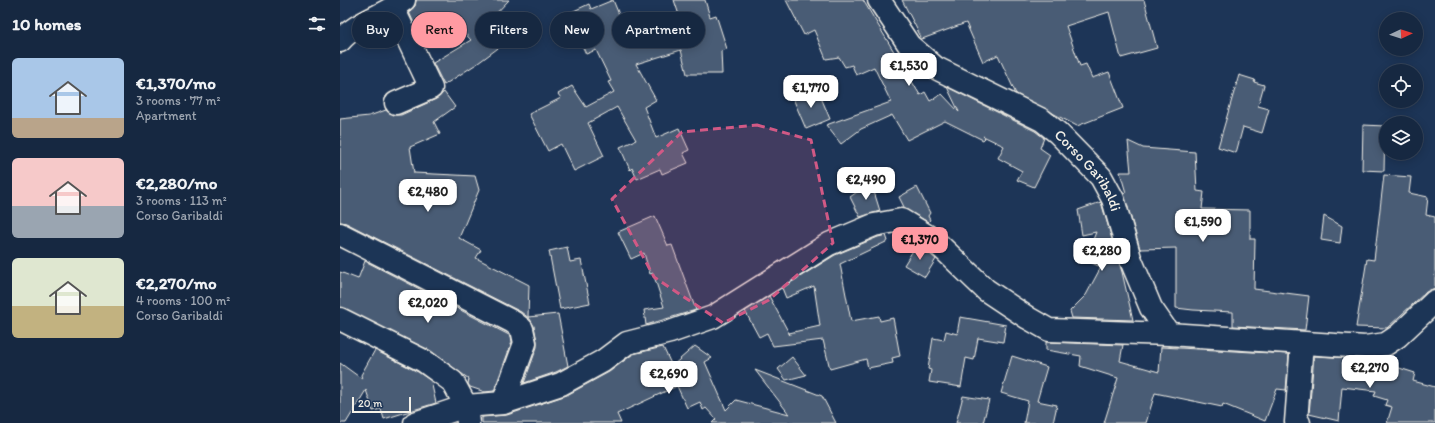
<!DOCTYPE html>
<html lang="en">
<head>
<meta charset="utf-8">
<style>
  :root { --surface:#162841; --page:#23344c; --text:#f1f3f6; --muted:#9ea6b1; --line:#35445a; --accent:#ff9aa2 }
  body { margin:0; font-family:Itim,sans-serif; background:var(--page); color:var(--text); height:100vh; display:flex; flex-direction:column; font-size:15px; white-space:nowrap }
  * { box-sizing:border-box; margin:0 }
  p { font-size:13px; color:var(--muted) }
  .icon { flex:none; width:22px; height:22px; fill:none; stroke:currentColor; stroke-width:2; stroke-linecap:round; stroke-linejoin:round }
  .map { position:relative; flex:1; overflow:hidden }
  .side { display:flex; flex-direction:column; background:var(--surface); width:340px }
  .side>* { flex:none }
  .hud { position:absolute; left:12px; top:12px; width:380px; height:36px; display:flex; gap:8px }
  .needle { width:26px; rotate:86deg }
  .fabs { position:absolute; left:1039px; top:12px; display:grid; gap:8px }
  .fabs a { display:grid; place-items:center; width:44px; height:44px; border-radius:50%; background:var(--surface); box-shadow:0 2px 10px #0003,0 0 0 1px var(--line); font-size:20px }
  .scale { position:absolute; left:12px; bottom:10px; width:59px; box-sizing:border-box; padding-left:4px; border:2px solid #f4f1e8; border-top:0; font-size:11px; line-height:14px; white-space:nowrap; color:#f4f1e8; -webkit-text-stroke:3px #1d3557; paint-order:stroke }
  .price { position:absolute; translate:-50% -34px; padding:0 9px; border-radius:8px; background:#fff; color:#222; font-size:13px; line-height:26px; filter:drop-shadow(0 1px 2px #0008) }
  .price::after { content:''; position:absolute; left:50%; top:24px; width:12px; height:9px; margin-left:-6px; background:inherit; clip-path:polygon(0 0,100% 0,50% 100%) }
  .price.current { background:var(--accent); color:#111 }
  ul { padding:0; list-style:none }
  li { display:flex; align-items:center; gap:12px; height:100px; padding:0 12px }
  li span { display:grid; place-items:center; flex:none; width:112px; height:80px; border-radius:6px; color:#555 }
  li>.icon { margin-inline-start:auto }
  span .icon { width:48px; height:48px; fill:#fffc; stroke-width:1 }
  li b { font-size:17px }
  h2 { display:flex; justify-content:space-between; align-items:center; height:48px; padding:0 12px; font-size:17px }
  .tag { padding:0 14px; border-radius:18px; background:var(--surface); box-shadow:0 2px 10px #0003,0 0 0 1px var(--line); font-size:14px; line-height:36px }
  .tag.current { background:var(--accent); color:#111 }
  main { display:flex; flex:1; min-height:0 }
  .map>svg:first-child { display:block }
  .building { fill:#485b74; stroke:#f4f1e8 }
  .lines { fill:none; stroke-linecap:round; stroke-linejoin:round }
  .minor-casing { stroke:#f4f1e8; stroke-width:25 }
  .minor { stroke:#1d3557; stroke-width:22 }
  .marked { fill:#d15985; fill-opacity:0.2; stroke:#d15985; stroke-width:3; stroke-dasharray:8 5; stroke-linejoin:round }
  .labels { text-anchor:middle; stroke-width:4; stroke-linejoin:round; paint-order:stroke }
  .street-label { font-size:15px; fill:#f4f1e8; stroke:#1d3557 }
</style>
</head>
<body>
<main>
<section class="side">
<h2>10 homes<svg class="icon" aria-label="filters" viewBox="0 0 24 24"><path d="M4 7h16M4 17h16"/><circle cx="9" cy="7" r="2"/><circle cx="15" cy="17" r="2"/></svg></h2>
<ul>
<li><span style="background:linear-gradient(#a9c7e8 75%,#b9a48a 0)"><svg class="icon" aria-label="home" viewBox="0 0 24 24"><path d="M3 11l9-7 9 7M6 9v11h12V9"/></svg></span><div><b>€1,370/mo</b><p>3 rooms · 77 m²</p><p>Apartment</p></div></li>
<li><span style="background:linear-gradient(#f6c9c9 60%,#9aa5b1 0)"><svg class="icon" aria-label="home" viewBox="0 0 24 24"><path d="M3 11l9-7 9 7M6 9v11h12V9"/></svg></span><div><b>€2,280/mo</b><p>3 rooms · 113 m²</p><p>Corso Garibaldi</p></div></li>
<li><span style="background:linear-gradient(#dfe7d0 60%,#c2b280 0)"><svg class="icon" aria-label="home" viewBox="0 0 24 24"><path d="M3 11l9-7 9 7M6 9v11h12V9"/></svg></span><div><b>€2,270/mo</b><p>4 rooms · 100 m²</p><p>Corso Garibaldi</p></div></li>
</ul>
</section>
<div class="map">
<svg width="1095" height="423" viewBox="0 0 1095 423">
  <rect width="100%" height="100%" fill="#1d3557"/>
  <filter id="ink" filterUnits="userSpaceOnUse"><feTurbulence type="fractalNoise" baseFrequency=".025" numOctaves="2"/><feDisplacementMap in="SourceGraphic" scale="8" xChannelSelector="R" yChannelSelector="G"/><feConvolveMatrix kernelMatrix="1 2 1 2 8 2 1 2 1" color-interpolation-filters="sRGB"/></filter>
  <g filter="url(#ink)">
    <path class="building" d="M76,0H169L148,22L165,43L138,63L104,85L93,63L131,40L108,15L81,39L69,12L75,6Z
      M273,0L287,34L340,18L334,0H365L370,17L376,15L387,49L381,51L382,74H347L341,50L296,64L316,100L304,107L316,138L339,128L349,150L343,153L348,163L322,174L320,169L297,179L292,168L290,170L280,147L296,140L277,107L248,123L264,156L234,171L221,144L208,151L189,114L221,98L218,94L232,86L246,107L274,92L268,82L271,81L256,50L246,54L238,37L225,42L216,19L249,4L251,9Z
      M446,0H523L580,95L585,92L590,101L602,94L619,112L607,87L695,131L704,138L700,148L710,155L694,187L677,180L682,171L658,158L664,146L643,136L645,138L643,140L605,121L567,140L552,115L521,129L501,144L486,125L551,102L534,67L516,75L512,65L505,67L499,57L486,59L474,30L464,35Z
      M562,0H804L817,48L781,58L769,12L726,26L740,66L746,64L752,78L769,72L783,108L737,126L676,94L658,55L643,62L626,23L582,39Z
      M899,75L915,80L914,82L924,85L918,106L929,109L922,133L903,127L896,153L878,147Z
      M466,90L470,99L480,95L490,119L466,129L452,96Z
      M104,92L115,107L94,122L100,134L70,147L74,173L135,176L139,190L119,238L141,250L136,258L189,285L188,317L218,314L228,366L216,372L184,383L197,347V341L194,326L190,319L181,312L6,223L0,222V119L29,116L46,110L54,115H61L96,99Z
      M1023,125L1045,126L1044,171L1022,170Z
      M788,141L803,148L855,152L857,191L864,192L862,209L910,210V239H915L914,289L969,296L965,330L893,326V312L853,310L836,308V248L800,249L784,194L786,193L780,172H791Z
      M1044,175L1071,177L1069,193L1088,197L1086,215L1095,217V288L1086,292L1047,328L1016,327L1027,259L1034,260Z
      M531,182L540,211L520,217L510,197Z
      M577,187L590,213L588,216L590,220L588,222L565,209L559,197Z
      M761,202L782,272L793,320L732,318L730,311L746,295L761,267L745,260L756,232L742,235L738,210Z
      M315,216L328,246L332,245L356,310L306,325L304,310L324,307L313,273L310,274L304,253L291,259L278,232Z
      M984,216L1002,226L1000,243L981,240Z
      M546,235L548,241L500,264L511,321L539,316L540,321L553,318L560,356L552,358L553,363L528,368L526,359L490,369L483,340L433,346L427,333L419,337L405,311L429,296L450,335L449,333L480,326L474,286L446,298L442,288L495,255L538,237Z
      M577,244L596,259L585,277L564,265Z
      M227,247L230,262L241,260L250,303L220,309L209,251Z
      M25,261L171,336L172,342L154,391L145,392L130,387L128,384L129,379L91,351L0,307V272L18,279Z
      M620,317L666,325L663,342L638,338L634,360L626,358L621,387L589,382L591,370L588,369L593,338L604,340L606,331L617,334Z
      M706,342L783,345L780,361L819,372L821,347L949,354L946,390L937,389L925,421L883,404L882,407L815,393L806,423H764L778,378L740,366L741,356L706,350Z
      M355,346L372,358L365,362L386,410L396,400L449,414L415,370L482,396L496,423H372L376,419L366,408L363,410L360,402L347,408L337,386L277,414L281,423H142V417L167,415L227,395L269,372L293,354L323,347L332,366Z
      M35,350L78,372L91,381L96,403L44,419L41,409L33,411L26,390L6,423H0V363L22,379L21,375Z
      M672,356L707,367L697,401L717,405L713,423H684L688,401L661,393Z
      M974,356L1031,359L1075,373L1073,381L1095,387V423H1047L1052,407L1045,405L1047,400L1034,396L1036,391L1002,387L999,421L969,414Z
      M452,357L466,375L446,380L438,369Z
      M623,396L649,400L643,423H616Z"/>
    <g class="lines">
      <g class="minor-casing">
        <g id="minor">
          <path id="s1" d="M539,0L569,45L596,68L702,120L718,133L761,177L773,199L790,258L811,308L829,334L1025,347L1046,344L1058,336L1095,301"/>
          <path d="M53,8L91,88L56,103"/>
          <path d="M0,41C16,22 44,16 64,0"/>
          <path d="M0,234L173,322L182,329L185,343L163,403"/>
          <path d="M0,319L84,361L113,382L126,406L128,423"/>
          <path d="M75,423L126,406L163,403L221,384L263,361L287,343L330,332L373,317L489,244L534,225L561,220L594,240L646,290L688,318L709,330L829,334"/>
          <path d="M959,423L956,422L962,343"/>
        </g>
      </g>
      <use href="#minor" class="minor"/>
    </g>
  </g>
  <path class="marked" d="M417,125L471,140L493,243L429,300L383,323L314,277L272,199L342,132Z"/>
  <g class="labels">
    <g class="street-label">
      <text dy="5" stroke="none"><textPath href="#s1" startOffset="277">Corso Garibaldi</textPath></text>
    </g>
  </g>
</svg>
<div class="fabs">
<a><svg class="needle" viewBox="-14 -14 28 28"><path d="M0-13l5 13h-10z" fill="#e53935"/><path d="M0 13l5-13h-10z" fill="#9ea6b1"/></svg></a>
<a><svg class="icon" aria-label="locate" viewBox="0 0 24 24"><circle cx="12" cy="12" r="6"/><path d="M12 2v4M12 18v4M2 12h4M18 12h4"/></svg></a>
<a><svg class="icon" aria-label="layers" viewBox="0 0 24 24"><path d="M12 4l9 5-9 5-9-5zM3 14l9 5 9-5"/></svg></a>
</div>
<div class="scale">20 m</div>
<b class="price" style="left:569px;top:87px">€1,530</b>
<b class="price" style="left:471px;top:109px">€1,770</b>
<b class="price" style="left:526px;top:201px">€2,490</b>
<b class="price" style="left:88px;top:213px">€2,480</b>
<b class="price" style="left:863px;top:243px">€1,590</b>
<b class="price current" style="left:580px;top:261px">€1,370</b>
<b class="price" style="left:762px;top:272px">€2,280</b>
<b class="price" style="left:88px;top:324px">€2,020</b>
<b class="price" style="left:1030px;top:389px">€2,270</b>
<b class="price" style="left:329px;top:395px">€2,690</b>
<div class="hud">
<a class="tag">Buy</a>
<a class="tag current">Rent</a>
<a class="tag">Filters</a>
<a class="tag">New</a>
<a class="tag">Apartment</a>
</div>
</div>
</main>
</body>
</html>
